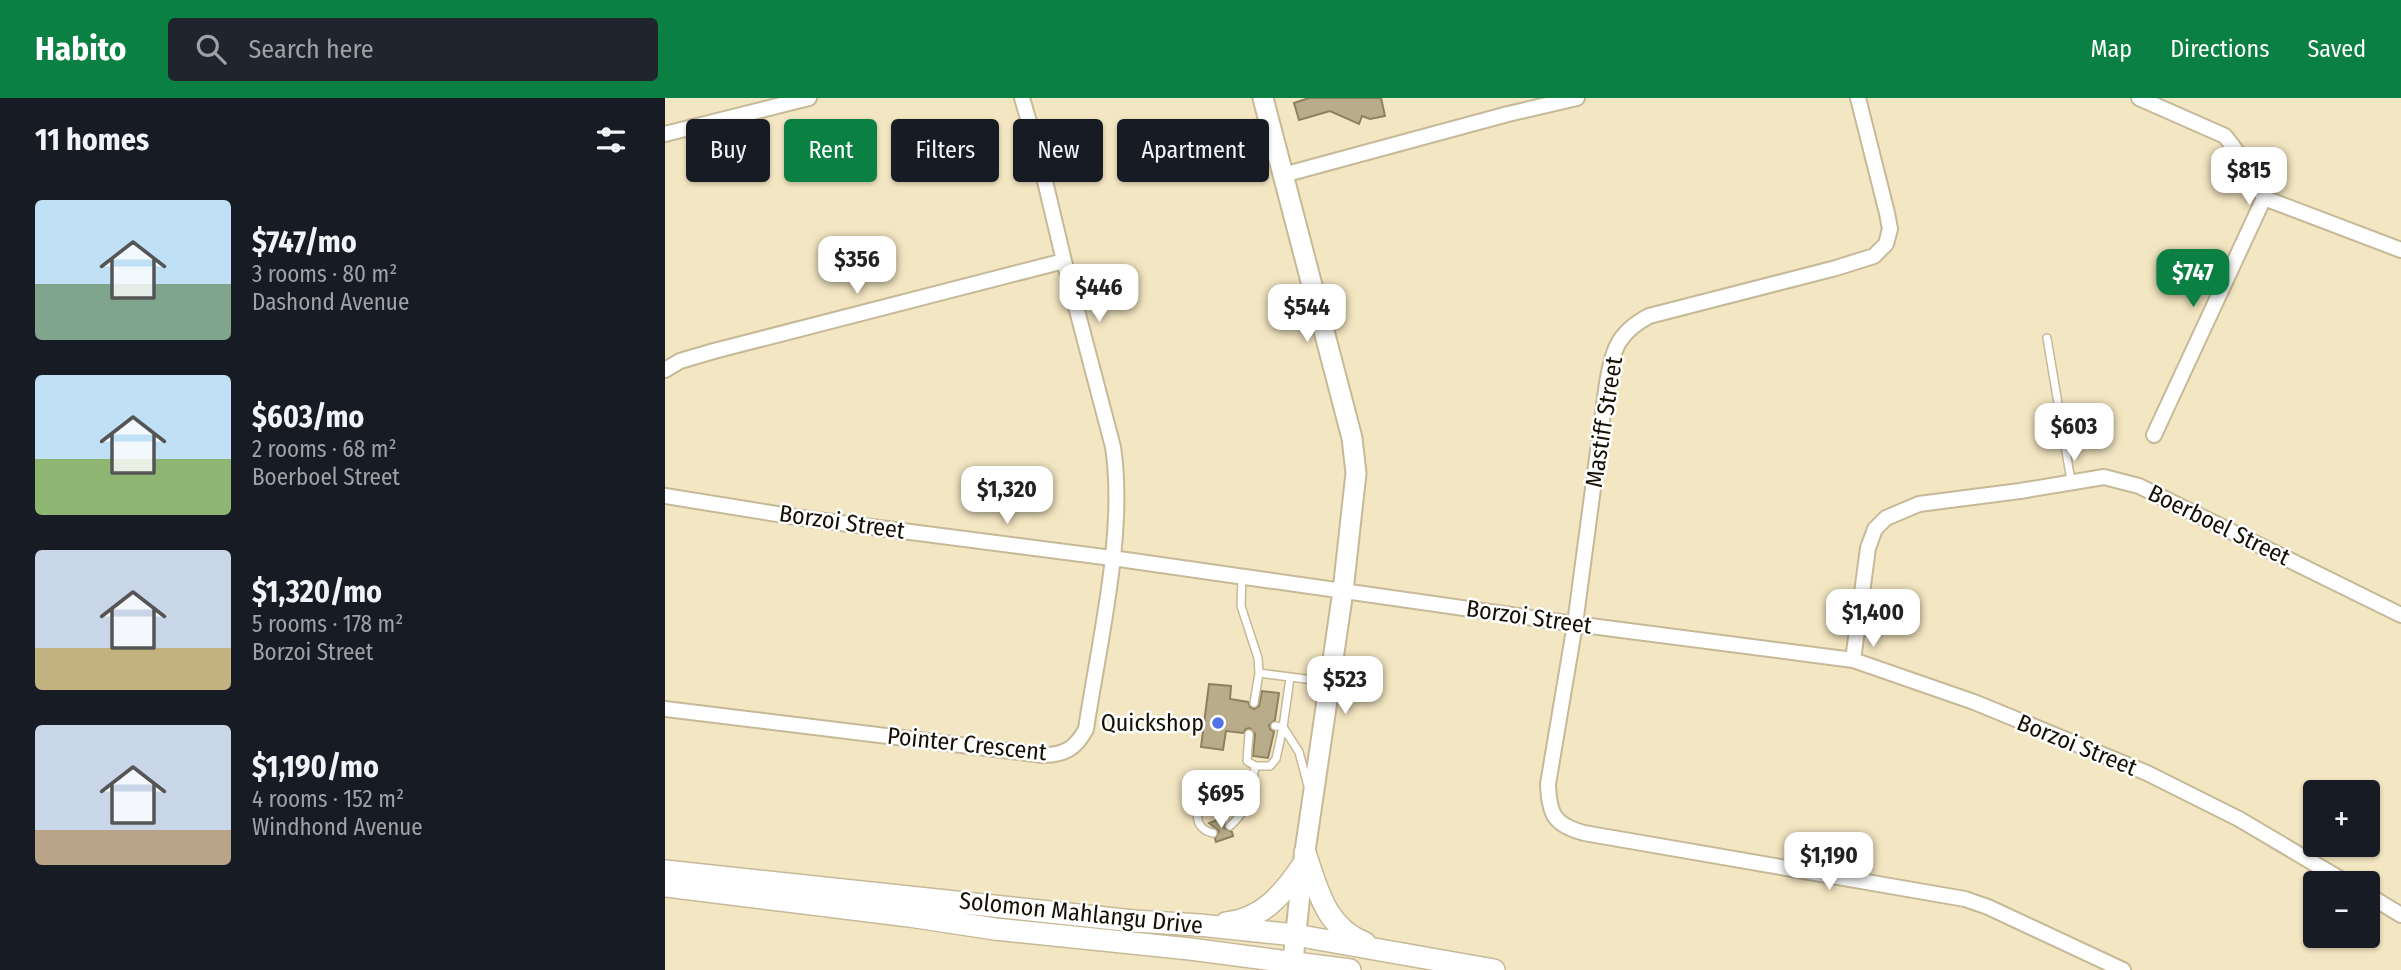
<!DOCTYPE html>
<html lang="en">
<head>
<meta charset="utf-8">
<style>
  :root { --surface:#171b24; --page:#20242c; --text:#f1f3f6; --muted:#9ea1a6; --accent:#0b8043 }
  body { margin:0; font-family:"Fira Sans Condensed",sans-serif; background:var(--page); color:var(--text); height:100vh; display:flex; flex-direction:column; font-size:26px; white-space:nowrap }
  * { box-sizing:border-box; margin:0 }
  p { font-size:23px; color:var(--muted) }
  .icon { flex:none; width:38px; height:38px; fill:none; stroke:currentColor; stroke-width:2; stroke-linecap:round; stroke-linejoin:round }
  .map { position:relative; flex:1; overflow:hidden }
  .sheet { display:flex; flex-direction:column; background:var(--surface); width:665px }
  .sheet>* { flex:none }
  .hud { position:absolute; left:21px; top:21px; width:665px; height:63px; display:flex; gap:14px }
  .fabs { position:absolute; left:1638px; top:682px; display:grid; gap:14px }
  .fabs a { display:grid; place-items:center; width:77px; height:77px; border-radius:7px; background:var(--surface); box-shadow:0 2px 5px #0004; font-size:35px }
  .price { position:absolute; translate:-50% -60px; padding:0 16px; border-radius:14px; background:#fff; color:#222; font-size:23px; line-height:46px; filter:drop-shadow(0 2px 4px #0008) }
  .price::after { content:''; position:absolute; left:50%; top:42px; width:21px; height:16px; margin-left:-10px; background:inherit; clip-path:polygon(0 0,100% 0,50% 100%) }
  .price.selected { background:var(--accent); color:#fff }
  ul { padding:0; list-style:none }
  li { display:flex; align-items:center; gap:21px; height:175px; padding:0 35px }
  li span { display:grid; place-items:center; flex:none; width:196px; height:140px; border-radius:7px; color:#555 }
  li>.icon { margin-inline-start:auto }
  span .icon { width:84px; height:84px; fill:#fffc; stroke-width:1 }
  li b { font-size:30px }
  h2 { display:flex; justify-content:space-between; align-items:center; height:84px; padding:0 35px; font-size:30px }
  .pill { padding:0 24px; border-radius:7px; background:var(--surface); box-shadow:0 2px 5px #0004; font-size:24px; line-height:63px }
  .pill.selected { background:var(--accent); color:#fff }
  header { display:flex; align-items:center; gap:42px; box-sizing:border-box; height:98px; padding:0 35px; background:var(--accent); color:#fff }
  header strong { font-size:33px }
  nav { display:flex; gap:38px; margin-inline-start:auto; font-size:24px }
  .search { width:490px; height:63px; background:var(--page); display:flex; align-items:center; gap:18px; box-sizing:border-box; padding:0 24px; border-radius:7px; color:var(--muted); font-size:26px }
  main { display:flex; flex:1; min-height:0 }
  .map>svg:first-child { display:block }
  .building { fill:#b9ac8a; stroke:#8e8160; stroke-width:2 }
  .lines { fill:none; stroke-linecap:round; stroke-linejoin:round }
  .lane-casing { stroke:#c6b997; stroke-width:10 }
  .street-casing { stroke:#c6b997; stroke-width:18 }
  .secondary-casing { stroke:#c6b997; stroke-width:23 }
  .primary-casing { stroke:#c6b997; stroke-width:24 }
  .lane { stroke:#fff; stroke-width:7 }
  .street { stroke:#fff; stroke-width:14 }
  .secondary { stroke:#fff; stroke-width:19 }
  .primary { stroke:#fff; stroke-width:21 }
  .poi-dot { fill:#5571e6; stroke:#fff; stroke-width:2.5 }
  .labels { text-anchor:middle; stroke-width:5; stroke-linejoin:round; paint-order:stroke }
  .street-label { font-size:24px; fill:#161105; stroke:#fff }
  .poi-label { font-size:24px; fill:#161105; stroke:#fff; text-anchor:end }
</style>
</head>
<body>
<header>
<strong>Habito</strong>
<div class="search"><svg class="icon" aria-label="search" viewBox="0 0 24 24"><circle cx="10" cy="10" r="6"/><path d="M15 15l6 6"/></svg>Search here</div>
<nav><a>Map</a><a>Directions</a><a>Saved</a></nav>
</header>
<main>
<section class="sheet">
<h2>11 homes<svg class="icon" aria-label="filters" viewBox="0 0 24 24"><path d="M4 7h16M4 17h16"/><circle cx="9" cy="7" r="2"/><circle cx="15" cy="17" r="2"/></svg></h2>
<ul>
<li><span style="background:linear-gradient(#bfe0f5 60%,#7fa58c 0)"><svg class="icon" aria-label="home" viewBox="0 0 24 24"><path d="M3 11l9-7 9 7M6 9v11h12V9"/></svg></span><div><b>$747/mo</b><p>3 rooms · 80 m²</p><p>Dashond Avenue</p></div></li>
<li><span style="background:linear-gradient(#bfe0f5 60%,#8fb573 0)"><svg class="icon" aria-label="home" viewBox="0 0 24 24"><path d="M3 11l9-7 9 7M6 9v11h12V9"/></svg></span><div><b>$603/mo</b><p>2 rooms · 68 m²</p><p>Boerboel Street</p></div></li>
<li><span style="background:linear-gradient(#c9d6e8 70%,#c2b280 0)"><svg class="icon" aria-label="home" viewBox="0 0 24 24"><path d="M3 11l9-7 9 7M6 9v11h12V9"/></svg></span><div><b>$1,320/mo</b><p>5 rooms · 178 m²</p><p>Borzoi Street</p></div></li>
<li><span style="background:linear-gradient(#c9d6e8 75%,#b9a48a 0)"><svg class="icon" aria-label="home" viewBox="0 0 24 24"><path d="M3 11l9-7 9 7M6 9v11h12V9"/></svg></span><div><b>$1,190/mo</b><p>4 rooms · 152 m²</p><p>Windhond Avenue</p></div></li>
</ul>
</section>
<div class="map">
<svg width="1736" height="872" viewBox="0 0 1736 872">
  <rect width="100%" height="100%" fill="#f3e6c2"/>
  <path class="building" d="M644,0H716L720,18L705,21L697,18L694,26L665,13L634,22L629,5Z
    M544,586L566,588L565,601L583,604L585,609L589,611L594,608L597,593L614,595L610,622L604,627L605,631L609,634L603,660L588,658L590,636L585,630L581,631L578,635L561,633L558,652L536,649Z
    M561,719L559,730L567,734L568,738L551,744L550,741L554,733L544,725Z"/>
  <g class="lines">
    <g class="lane-casing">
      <path id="lane" d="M1382,240L1406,383
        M577,479L576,508L593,560L594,575L664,584
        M625,580L618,629L634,654L643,688
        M589,605L594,575
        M584,636L582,663L590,668H605L611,661L618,629L610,628
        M565,728C585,710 586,694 590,668
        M548,735C528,731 527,708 547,703C557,701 571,706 582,708"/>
    </g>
    <g class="street-casing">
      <path id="street" d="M1193,0L1222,115L1225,131L1221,146L1209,158L1171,170L984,218C952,235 948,252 942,285L910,526L883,686C884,716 889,727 919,735L1300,801L1323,809L1458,872
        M1474,0L1560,38L1579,63L1599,100L1736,152
        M0,36L144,0
        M618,77L843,16L912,0
        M0,272L15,263L49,253L399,163
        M1489,337L1599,100
        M0,398L137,420L447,460L910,526L1188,562L1309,604L1482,675L1574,721L1684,786
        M1188,562L1203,450L1210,431L1221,420L1254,406L1355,393L1439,379L1474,388L1736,517
        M0,611L378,657C400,657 411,650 421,631C434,544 461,435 448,349L399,163L374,58L357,0
        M1703,797L1736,817"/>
    </g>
    <g class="secondary-casing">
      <path id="secondary" d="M598,0L687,340L691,375L678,493L638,767L627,872"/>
    </g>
    <g class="primary-casing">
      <path id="primary" d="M640,755C653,792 660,829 700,845
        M0,773L469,823L534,827L630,837L829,872
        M0,788L244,818L330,831L525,851L685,872
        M561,825C598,821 618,796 638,767"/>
    </g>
    <use href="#lane" class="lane"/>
    <use href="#street" class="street"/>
    <use href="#secondary" class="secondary"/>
    <use href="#primary" class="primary"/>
  </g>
  <circle class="poi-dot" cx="553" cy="625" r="7"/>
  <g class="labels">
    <g class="street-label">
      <text transform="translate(939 324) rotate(-81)" y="8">Mastiff Street</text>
      <text transform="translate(177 424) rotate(8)" y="8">Borzoi Street</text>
      <text transform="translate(1554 427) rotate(26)" y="8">Boerboel Street</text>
      <text transform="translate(864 519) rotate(8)" y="8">Borzoi Street</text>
      <text transform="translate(302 646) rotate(6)" y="8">Pointer Crescent</text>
      <text transform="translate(1412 647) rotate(22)" y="8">Borzoi Street</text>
      <text transform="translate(416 815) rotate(6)" y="8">Solomon Mahlangu Drive</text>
    </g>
    <g class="poi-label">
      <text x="539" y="633">Quickshop</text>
    </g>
  </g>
</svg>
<div class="fabs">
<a>+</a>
<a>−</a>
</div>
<b class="price" style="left:1584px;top:109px">$815</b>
<b class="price" style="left:192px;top:198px">$356</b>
<b class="price selected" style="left:1528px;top:211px">$747</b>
<b class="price" style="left:434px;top:226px">$446</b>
<b class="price" style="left:642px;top:246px">$544</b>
<b class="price" style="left:1409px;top:365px">$603</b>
<b class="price" style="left:342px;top:428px">$1,320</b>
<b class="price" style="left:1208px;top:551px">$1,400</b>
<b class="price" style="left:680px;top:618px">$523</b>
<b class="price" style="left:556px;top:732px">$695</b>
<b class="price" style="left:1164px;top:794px">$1,190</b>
<div class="hud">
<a class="pill">Buy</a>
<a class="pill selected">Rent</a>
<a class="pill">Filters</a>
<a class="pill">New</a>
<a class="pill">Apartment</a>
</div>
</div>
</main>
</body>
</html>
